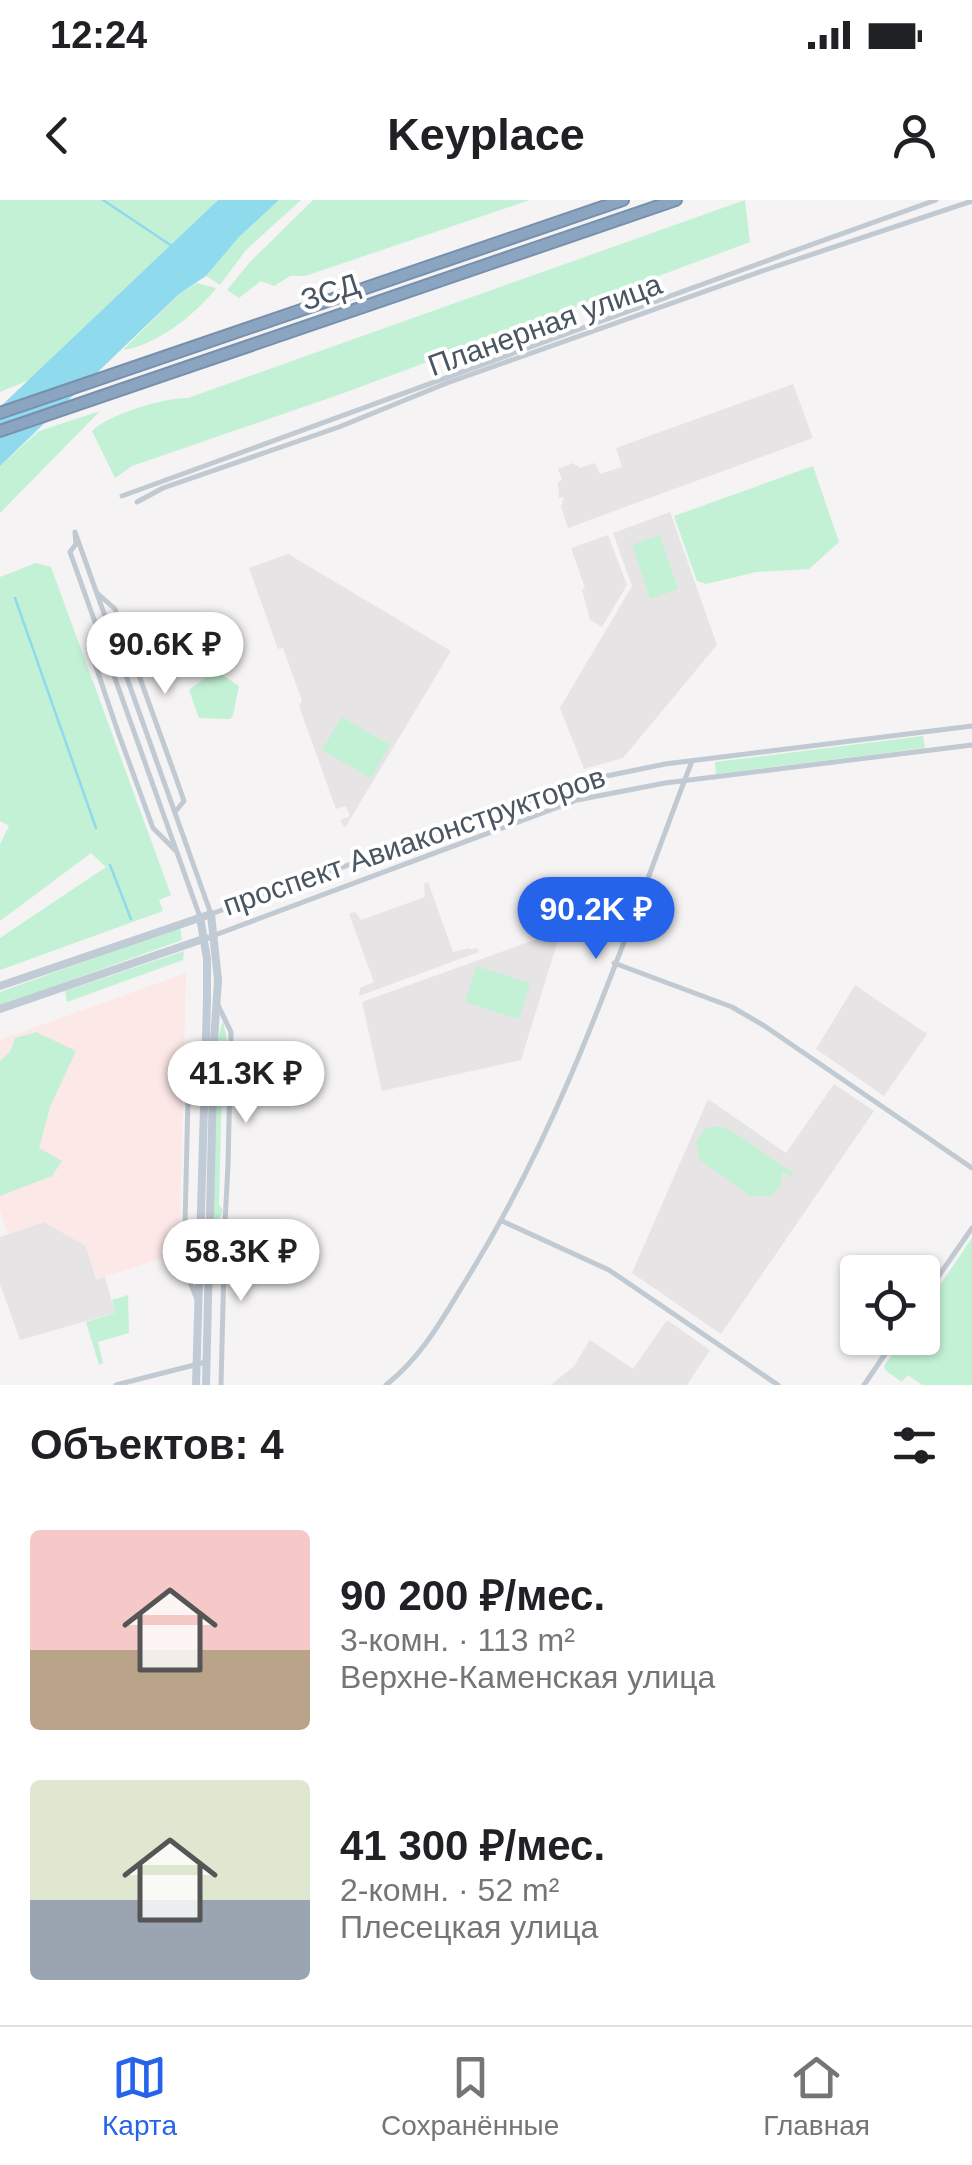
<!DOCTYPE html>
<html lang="ru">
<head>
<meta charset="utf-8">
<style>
  :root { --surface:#fff; --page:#f2f2f2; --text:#202124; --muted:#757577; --line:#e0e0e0; --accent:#2563eb }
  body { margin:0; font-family:Helvetica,sans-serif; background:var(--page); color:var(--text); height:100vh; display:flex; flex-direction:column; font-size:38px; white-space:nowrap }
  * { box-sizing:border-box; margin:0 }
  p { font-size:32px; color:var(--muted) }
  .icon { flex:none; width:55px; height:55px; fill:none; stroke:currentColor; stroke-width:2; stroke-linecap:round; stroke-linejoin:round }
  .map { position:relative; height:1185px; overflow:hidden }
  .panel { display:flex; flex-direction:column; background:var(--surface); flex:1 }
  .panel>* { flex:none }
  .fabs { position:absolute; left:840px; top:1055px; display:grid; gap:20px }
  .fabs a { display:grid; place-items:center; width:100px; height:100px; border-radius:10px; background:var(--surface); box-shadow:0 2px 8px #0004; font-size:50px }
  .price { position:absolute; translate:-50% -85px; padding:0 22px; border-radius:35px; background:#fff; color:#222; font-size:32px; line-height:65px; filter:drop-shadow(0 2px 5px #0008) }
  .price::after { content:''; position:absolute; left:50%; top:60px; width:30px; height:22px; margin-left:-15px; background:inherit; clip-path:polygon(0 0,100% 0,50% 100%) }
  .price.selected { background:var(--accent); color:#fff }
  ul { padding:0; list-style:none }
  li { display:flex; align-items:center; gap:30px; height:250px; padding:0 30px }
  li span { display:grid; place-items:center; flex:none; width:280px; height:200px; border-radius:10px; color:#555 }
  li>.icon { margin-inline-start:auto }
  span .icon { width:120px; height:120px; fill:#fffc; stroke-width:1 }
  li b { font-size:42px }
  h2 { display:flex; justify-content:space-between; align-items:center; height:120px; padding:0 30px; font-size:42px }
  .status { display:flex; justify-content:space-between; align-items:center; height:70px; padding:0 50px; background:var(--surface); direction:ltr }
  .status svg { height:28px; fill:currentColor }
  header { display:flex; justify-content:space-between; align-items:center; height:130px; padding:0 30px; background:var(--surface); font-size:45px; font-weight:600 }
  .tab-bar { display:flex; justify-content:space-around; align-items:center; height:140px; border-top:2px solid var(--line); background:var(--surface); font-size:28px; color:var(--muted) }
  .tab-bar a { display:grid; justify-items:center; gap:5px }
  .tab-bar .selected { color:var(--accent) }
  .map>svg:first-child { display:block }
  .education { fill:#e6e4e5 }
  .medical { fill:#fce8e6 }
  .green { fill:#c3f1d5 }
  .water { fill:#90daee }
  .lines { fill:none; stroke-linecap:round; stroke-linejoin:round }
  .stream { stroke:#90daee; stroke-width:2.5 }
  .highway-casing { stroke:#7690ad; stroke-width:14 }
  .street { stroke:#c1cad2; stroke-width:5 }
  .secondary { stroke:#c1cbd6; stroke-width:8 }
  .highway { stroke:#8ba5c1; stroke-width:10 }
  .labels { text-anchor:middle; stroke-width:8; stroke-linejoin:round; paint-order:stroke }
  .street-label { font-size:30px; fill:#4a5661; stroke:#fff }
</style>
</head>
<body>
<div class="status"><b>12:24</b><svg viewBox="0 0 49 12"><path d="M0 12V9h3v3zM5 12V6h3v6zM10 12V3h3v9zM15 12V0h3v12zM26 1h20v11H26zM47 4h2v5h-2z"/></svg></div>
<header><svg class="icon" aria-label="back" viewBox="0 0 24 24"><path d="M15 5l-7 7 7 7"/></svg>Keyplace<svg class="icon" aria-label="person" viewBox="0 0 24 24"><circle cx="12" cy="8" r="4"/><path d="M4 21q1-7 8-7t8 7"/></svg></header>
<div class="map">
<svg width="972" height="1185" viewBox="0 0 972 1185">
  <rect width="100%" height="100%" fill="#f5f3f3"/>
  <path class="education" d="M793,184L813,238L568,328L561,307L564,297L559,298L558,282L562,280L558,269L573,263L580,268L595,263L600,274L622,267L616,248Z
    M670,312L717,445L623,558L584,569L560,508L632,386L613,333Z
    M608,335L627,385L602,427L590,420L582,390L585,388L571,348Z
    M288,354L451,451L345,628L340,620L350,616L346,606L336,609L299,506L302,501L283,448L278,449L249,368Z
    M428,682L453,752L469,748L470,750L477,748L479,752L359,796L360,788L374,782L349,714L355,712L361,720L425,697L424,684Z
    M551,734L558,740L521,860L382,891L362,802Z
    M855,785L927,834L884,896L816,849Z
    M834,884L874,911L721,1134L632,1073L708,899L786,953Z
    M44,1022L86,1046L96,1079L105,1077L115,1113L20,1140L0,1084V1037Z
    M667,1120L710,1150L687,1185H551L574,1166L590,1140L633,1169Z"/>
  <path class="medical" d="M186,773L179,1053L97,1079L86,1046L44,1022L8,1034L0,1010V840Z"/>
  <path class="green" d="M0,0H218L29,180L0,192Z
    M279,0H301L246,50L220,85L206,76L239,37Z
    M313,0H530L305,76H290L274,86L261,81L239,98L227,90L249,63Z
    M745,0L750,42L341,194L132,266L115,278L92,231C107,215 165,197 188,198Z
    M197,83L216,88C197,114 155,146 123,150L179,94Z
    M100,211L0,313V266L39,231Z
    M813,266L839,342L809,369L756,372L706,384L697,381L674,316Z
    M660,335L678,389L650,399L632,345Z
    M36,363L51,367L171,695L159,700L163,711L0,770V738L106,667L91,653L0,721V644L9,626L0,621V377Z
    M215,470L239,486L233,515L230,519L199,518L189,490Z
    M342,517L390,545L371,578L322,550Z
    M923,536L925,548L716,574L715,562Z
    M180,727L182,740L0,806V792Z
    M184,751L183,760L67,802L65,791Z
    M476,766L530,783L519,819L465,802Z
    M223,820L227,841L223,845L219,1005L223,1010L213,1032L217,842Z
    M36,832L76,851L50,907L39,948L62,961L52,976L0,996V861L10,852L15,838Z
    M713,926L729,929L793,973L791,977L782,971L781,985L771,996H750L699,959L696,942L705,929Z
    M972,1038V1185H922L908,1175L902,1182L886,1171L884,1166L904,1138H922L923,1110Z
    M128,1095L129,1133L98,1142L103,1163L99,1165L86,1122L115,1113L112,1100Z"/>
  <path class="water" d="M218,0H279L239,37L206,76L179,94L0,266V207Z"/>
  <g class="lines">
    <path class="stream" d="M103,0L172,46
      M15,398L96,628
      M110,665L131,719"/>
    <g class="highway-casing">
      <path id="highway" d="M0,213L623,0
        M0,231L676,0"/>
    </g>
    <path class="street" d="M122,296C393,197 664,97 936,0
      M137,302L163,288L339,227L447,183L765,70L972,1
      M97,393L115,409L176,578L184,601L175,612
      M96,431L91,452L118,532L153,628L175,650
      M200,717L70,352L76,344L75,332L211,714L587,580L665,564L972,526
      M215,735L577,600L665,583L972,545
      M614,763L732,807L763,825L972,968
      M502,1021L609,1070L778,1185
      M210,1042L225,1023L228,965L231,832L217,803
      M196,1097L184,1067L188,897L205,865
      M922,1100L972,1028
      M116,1185L206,1162
      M221,1185L225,1023
      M386,1185C423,1156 444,1116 468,1077C568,915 624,738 692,561
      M864,1185L896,1138"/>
    <path class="secondary" d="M0,786L211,714L218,780L214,841L206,1185
      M0,809L206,738
      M196,1185L207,801V759L200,717"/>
    <use href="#highway" class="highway"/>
  </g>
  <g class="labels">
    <g class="street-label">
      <text transform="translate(330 92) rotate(-18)" y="10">ЗСД</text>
      <text transform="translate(545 125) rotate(-20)" y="10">Планерная улица</text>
      <text transform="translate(414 641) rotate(-19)" y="10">проспект Авиаконструкторов</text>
    </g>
  </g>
</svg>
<div class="fabs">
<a><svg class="icon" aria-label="locate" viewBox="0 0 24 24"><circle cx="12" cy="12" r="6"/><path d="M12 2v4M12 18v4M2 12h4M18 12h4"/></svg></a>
</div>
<b class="price" style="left:165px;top:497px">90.6K ₽</b>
<b class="price selected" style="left:596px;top:762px">90.2K ₽</b>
<b class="price" style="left:246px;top:926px">41.3K ₽</b>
<b class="price" style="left:241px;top:1104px">58.3K ₽</b>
</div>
<section class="panel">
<h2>Объектов: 4<svg class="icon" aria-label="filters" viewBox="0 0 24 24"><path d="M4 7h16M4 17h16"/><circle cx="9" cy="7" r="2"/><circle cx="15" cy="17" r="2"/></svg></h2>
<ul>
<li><span style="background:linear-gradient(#f6c9c9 60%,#b9a48a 0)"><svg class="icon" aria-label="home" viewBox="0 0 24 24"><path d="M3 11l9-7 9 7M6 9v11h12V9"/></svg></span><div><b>90 200 ₽/мес.</b><p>3-комн. · 113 m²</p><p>Верхне-Каменская улица</p></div></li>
<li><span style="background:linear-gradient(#dfe7d0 60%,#9aa5b1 0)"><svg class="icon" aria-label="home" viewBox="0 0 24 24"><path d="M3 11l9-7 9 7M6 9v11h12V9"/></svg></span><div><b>41 300 ₽/мес.</b><p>2-комн. · 52 m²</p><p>Плесецкая улица</p></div></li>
</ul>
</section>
<nav class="tab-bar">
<a class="selected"><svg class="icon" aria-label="map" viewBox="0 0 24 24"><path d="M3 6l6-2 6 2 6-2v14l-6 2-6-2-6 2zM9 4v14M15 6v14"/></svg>Карта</a>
<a><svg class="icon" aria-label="saved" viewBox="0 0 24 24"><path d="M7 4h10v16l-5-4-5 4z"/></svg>Сохранённые</a>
<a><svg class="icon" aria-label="home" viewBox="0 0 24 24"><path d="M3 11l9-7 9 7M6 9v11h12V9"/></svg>Главная</a>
</nav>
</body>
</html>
